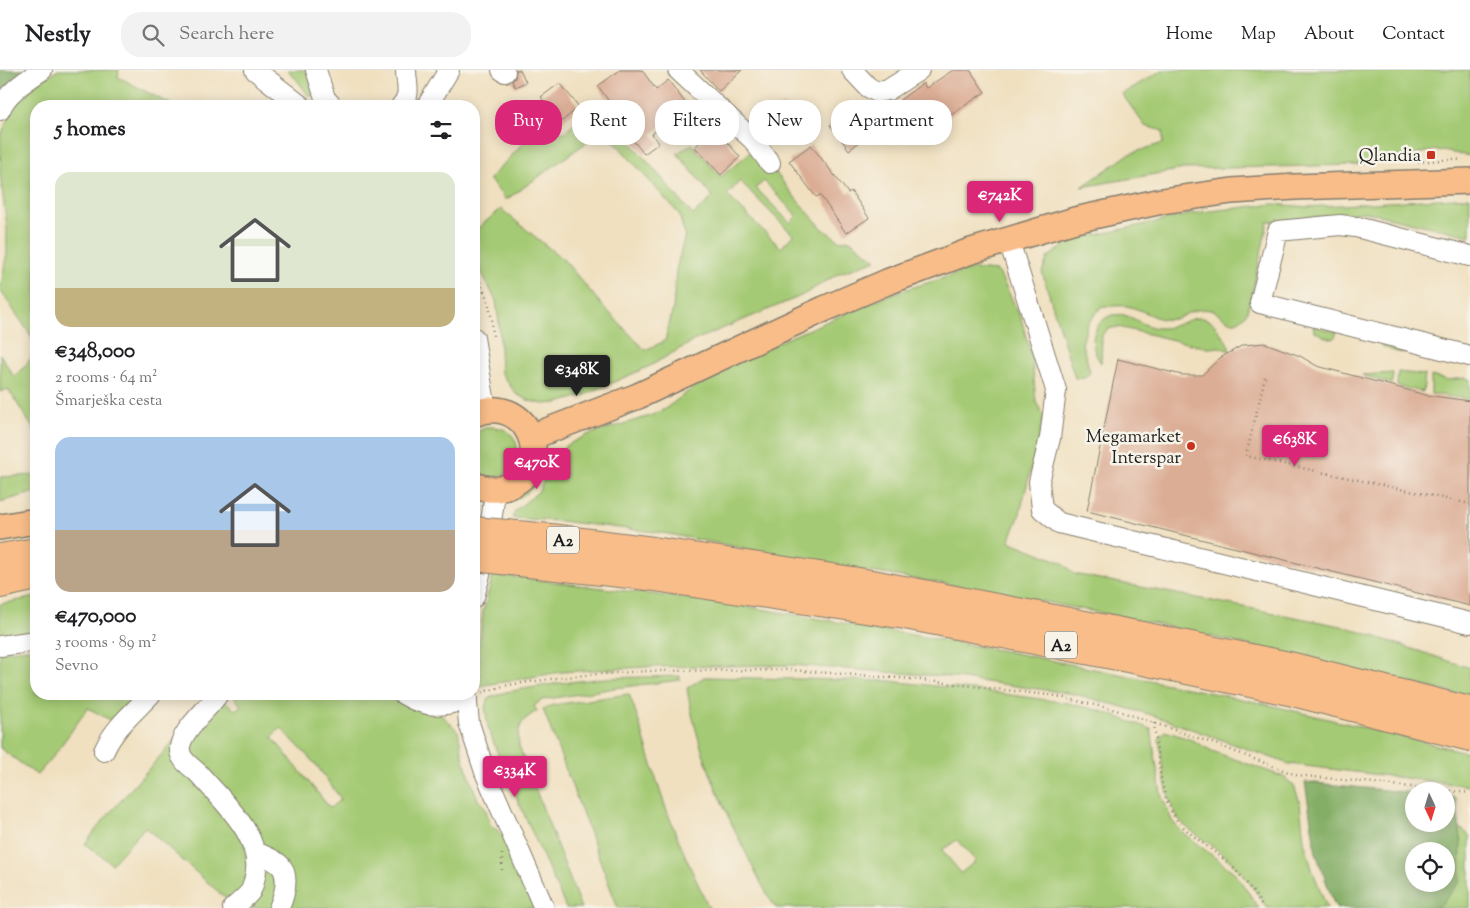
<!DOCTYPE html>
<html lang="en">
<head>
<meta charset="utf-8">
<style>
  :root { --surface:#fff; --page:#f2f2f2; --text:#202124; --muted:#757577; --line:#e0e0e0; --accent:#db2777 }
  body { margin:0; font-family:"Sorts Mill Goudy",serif; background:var(--page); color:var(--text); height:100vh; display:flex; flex-direction:column; font-size:19px; white-space:nowrap }
  * { box-sizing:border-box; margin:0 }
  p { font-size:16px; color:var(--muted) }
  .icon { flex:none; width:28px; height:28px; fill:none; stroke:currentColor; stroke-width:2; stroke-linecap:round; stroke-linejoin:round }
  .map { position:relative; flex:1; overflow:hidden }
  .sheet { position:absolute; left:30px; top:30px; width:450px; height:600px; display:flex; flex-direction:column; background:var(--surface); border-radius:20px; box-shadow:0 2px 12px #0003 }
  .sheet>* { flex:none }
  .top-card { position:absolute; left:495px; top:30px; width:475px; height:45px; display:flex; gap:10px }
  .needle { width:32px; rotate:176deg }
  .fabs { position:absolute; left:1405px; top:712px; display:grid; gap:10px }
  .fabs a { display:grid; place-items:center; width:50px; height:50px; border-radius:50%; background:var(--surface); box-shadow:0 2px 12px #0003; font-size:25px }
  .price { position:absolute; translate:-50% -42px; padding:0 11px; border-radius:5px; background:var(--accent); color:#fff; font-size:16px; line-height:32px; filter:drop-shadow(0 1px 2px #0008) }
  .price::after { content:''; position:absolute; left:50%; top:30px; width:15px; height:11px; margin-left:-8px; background:inherit; clip-path:polygon(0 0,100% 0,50% 100%) }
  .price.current { background:#222; color:#fff }
  ul { padding:0; list-style:none }
  li { display:grid; align-content:center; gap:10px; height:265px; padding:0 25px }
  li span { display:grid; place-items:center; height:155px; border-radius:15px; color:#555 }
  li>.icon { margin-inline-start:auto }
  span .icon { width:90px; height:90px; fill:#fffc; stroke-width:1 }
  li b { font-size:21px }
  h2 { display:flex; justify-content:space-between; align-items:center; height:60px; padding:0 25px; font-size:21px }
  .tag { padding:0 18px; border-radius:20px; background:var(--surface); box-shadow:0 2px 12px #0003; font-size:18px; line-height:45px }
  .tag.current { background:var(--accent); color:#fff }
  header { display:flex; align-items:center; gap:30px; box-sizing:border-box; height:70px; padding:0 25px; background:var(--surface); border-bottom:1px solid var(--line) }
  header strong { font-size:24px }
  nav { display:flex; gap:28px; margin-inline-start:auto; font-size:18px }
  .search { width:350px; height:45px; background:var(--page); display:flex; align-items:center; gap:12px; box-sizing:border-box; padding:0 18px; border-radius:20px; color:var(--muted); font-size:19px }
  .map>svg:first-child { display:block }
  .green { fill:#a5ca74; stroke:#607348; fill-rule:evenodd }
  .forest { fill:#84ae66; stroke:#506541; fill-rule:evenodd }
  .building { fill:#dcad95 }
  .lines { fill:none; stroke-linecap:round; stroke-linejoin:round }
  .minor-casing { stroke:#867e6e; stroke-width:22 }
  .major-casing { stroke:#867e6e; stroke-width:28 }
  .highway-casing { stroke:#867e6e; stroke-width:30 }
  .path { stroke:#867e6e; stroke-width:2.5; stroke-dasharray:1 4; stroke-linecap:butt }
  .minor { stroke:#fff; stroke-width:20 }
  .major { stroke:#f8bd89; stroke-width:25 }
  .highway { stroke:#f8bd89; stroke-width:28 }
  .highway-bridge-casing { stroke:#867e6e; stroke-width:30; stroke-linecap:butt }
  .highway-bridge { stroke:#f8bd89; stroke-width:28 }
  .poi-dot { fill:#c8321e; stroke:#f7f3e8; stroke-width:2 }
  .labels { text-anchor:middle; stroke-width:5; stroke-linejoin:round; paint-order:stroke }
  .shield { fill:#f7f3e8; stroke:#5e5c59; stroke-width:1 }
  .shield-label { font-size:16px; font-weight:bold; fill:#1c1c1c }
  .poi-label { font-size:18px; fill:#1c1c1c; stroke:#f7f3e8; text-anchor:end }
</style>
</head>
<body>
<header>
<strong>Nestly</strong>
<div class="search"><svg class="icon" aria-label="search" viewBox="0 0 24 24"><circle cx="10" cy="10" r="6"/><path d="M15 15l6 6"/></svg>Search here</div>
<nav><a>Home</a><a>Map</a><a>About</a><a>Contact</a></nav>
</header>
<div class="map">
<svg width="1470" height="838" viewBox="0 0 1470 838">
  <rect width="100%" height="100%" fill="#f7f3e8"/>
  <filter id="ink" filterUnits="userSpaceOnUse"><feTurbulence type="fractalNoise" baseFrequency=".02" numOctaves="2"/><feDisplacementMap in="SourceGraphic" scale="10" xChannelSelector="R" yChannelSelector="G"/><feConvolveMatrix kernelMatrix="1 2 1 2 8 2 1 2 1" color-interpolation-filters="sRGB"/></filter>
  <filter id="wash" filterUnits="userSpaceOnUse"><feTurbulence type="fractalNoise" baseFrequency=".0096" numOctaves="4" result="noise"/><feDisplacementMap in="SourceGraphic" scale="20" xChannelSelector="R" yChannelSelector="G"/><feGaussianBlur stdDeviation="1.12" result="paint"/><feColorMatrix in="noise" values="0 0 0 0 0 0 0 0 0 0 0 0 0 0 0 0 0 1.4 0 .05"/><feComposite in="paint" operator="in"/></filter>
  <g filter="url(#wash)">
    <rect width="100%" height="100%" fill="#f0e0c0"/>
    <path class="green" d="M58,0H119L118,7L174,36H36V273L0,220L7,183V156L0,105L1,65L15,35L39,12Z
      M287,0H307L314,25L309,26L297,10Z
      M1162,0H1470V86L1437,80L1355,95L1184,99L1082,117L1129,84L1163,73V61L1145,56L1122,24Z
      M599,35L693,145L713,127L677,83L692,74L721,107L756,77L797,130L823,159L840,171L850,170L876,190L838,204L801,226L695,270L650,296L585,325L558,333L543,334L530,331L516,324L501,303L499,253L496,231L479,197L474,182V161L501,139L565,191L600,233L645,280L665,271L673,239L676,200L685,165L679,144L604,60L506,130L489,109L544,52L563,63ZM740,111L793,165L781,178L727,125ZM764,111L797,146L790,153L756,118Z
      M1470,127V166L1366,142L1268,152L1248,240C1233,266 1223,242 1211,240C1192,237 1189,245 1174,249C1159,252 1147,242 1134,238C1123,234 1111,236 1100,238L1087,255L1082,274L1090,301C1087,309 1083,309 1075,308L1042,202L1048,187L1073,170L1201,142L1274,134L1307,137Z
      M973,199L996,201L1001,207L1021,248L1032,289L1036,332L1044,346L1019,447L1009,471L1063,493L1074,504L1346,557L1470,598V627L1161,555L995,522L853,499L663,463L559,451L512,448L516,440L538,422L555,389L565,376L587,365L650,346L665,339L714,302L788,268L894,223Z
      M1112,245C1116,245 1120,244 1124,245C1136,248 1146,258 1160,258C1184,259 1202,231 1221,264C1225,269 1229,274 1230,281L1219,277L1208,278L1118,257L1108,259L1102,265L1101,293C1088,276 1091,253 1112,245Z
      M1313,256L1337,262L1334,269L1325,267L1314,261Z
      M1381,272L1415,280C1403,286 1393,281 1382,276Z
      M36,282V363L8,319L0,322V284L14,307L21,301Z
      M1398,302L1425,305L1423,322L1397,316Z
      M1393,303L1392,314L1362,305Z
      M1431,306L1447,310L1465,308L1470,309V329L1431,324Z
      M487,357C542,354 512,434 474,398V366L479,361Z
      M547,383C543,406 534,424 510,431C518,414 532,396 547,383Z
      M36,405V422L0,432V407Z
      M493,506L515,507L738,535L1005,581L1261,633L1470,683V716L1289,694L1152,645L1075,624L941,606L792,595L646,597L561,602L480,616L478,582L483,542Z
      M36,527V565L0,571V534Z
      M36,578V624H144L116,653L88,638L52,688L37,705L0,678V582Z
      M680,606V610L615,618L542,630L534,636L537,641C520,651 517,657 519,676L581,838H566L503,697L488,658L485,636L489,628L506,622L560,613L606,608Z
      M704,607L890,611L982,621L1068,633L1101,641L1151,659L1161,724L1172,751L1183,763L1235,803L1259,838H776C762,818 754,799 743,777C718,727 696,675 687,618ZM957,770L976,791L961,803L942,780Z
      M232,624H393L441,644L458,661L464,691L478,730L485,737L490,754L509,771L538,838H239L259,796L187,686L186,670L219,626L235,640L241,636ZM281,658L317,696L341,729L330,738L272,667Z
      M629,624C642,657 650,691 661,724C674,763 692,801 709,838H618L543,639L553,635Z
      M1165,661L1192,670L1212,681L1284,707L1294,716L1300,733L1304,771L1312,799L1327,838H1267C1253,817 1240,798 1220,782C1207,770 1188,762 1178,748C1164,726 1163,695 1159,669Z
      M176,668L243,763L249,811L232,834L145,757L112,794L85,774L101,753Z
      M1458,756L1470,766V838H1435L1440,836L1461,769Z"/>
    <path class="forest" d="M0,0H22L0,24Z
      M1305,712L1414,723V754H1446V734L1451,727L1456,728L1461,769L1460,811L1440,836L1435,838H1337L1334,834L1316,783ZM1414,781H1446V814H1414Z"/>
    <g id="blocks">
      <path class="building" d="M516,0H520L526,12L515,17L512,11L515,8Z
        M620,0H642L656,20L668,10L687,35L652,64L659,73L644,84L620,54L623,51L598,16Z
        M700,0H742L719,21Z
        M953,0H970L985,22L948,47L949,49L927,65L900,30L923,13L926,18Z
        M560,13L579,37L561,52L541,27Z
        M783,34L797,52L770,73L755,56Z
        M853,38L872,63L849,80L830,55Z
        M715,58L740,87L721,105L695,77Z
        M811,75L848,123L851,121L869,148L846,163L820,125L816,127L789,91Z
        M1265,273L1300,286L1317,296L1426,325L1470,331V536L1087,441L1118,289L1182,305H1202L1220,288L1243,275Z"/>
    </g>
  </g>
  <g filter="url(#ink)">
    <use href="#blocks" fill-opacity="0" stroke="#867e6e" stroke-width="1"/>
    <g class="lines">
      <g class="minor-casing">
        <path id="minor" d="M255,0L301,36
          M316,0L325,28L332,36
          M502,0L505,2
          M678,0L753,70L770,93
          M852,0L868,17L877,22L888,20L919,0
          M401,36C412,25 406,14 406,0
          M427,36L449,0
          M0,40C6,23 27,10 42,0
          M1009,171L1056,320L1050,368L1039,412L1042,439L1059,453L1470,553
          M1470,186L1356,157L1340,155L1278,161L1260,233L1470,286
          M474,268L486,340
          M474,527C484,491 492,456 495,419
          M0,576L36,571
          M218,624C209,639 178,662 180,681C181,691 192,697 199,704C224,733 267,769 254,811C253,815 252,819 250,822C245,828 239,833 233,838
          M403,624C426,638 442,637 467,629
          M466,624L469,653L485,702L544,838
          M104,681C114,658 134,642 151,624
          M256,782C263,786 275,789 281,796C290,808 284,826 279,838"/>
      </g>
      <g class="major-casing">
        <path id="major" d="M474,344C525,322 557,392 511,415C499,421 486,420 474,415
          M531,367L638,326L824,239L887,212L968,182L1075,150L1162,131L1232,121L1295,117L1470,111
          M0,457L36,451"/>
      </g>
      <g class="highway-casing">
        <path id="highway" d="M653,481L872,514L1147,567L1294,597L1470,641
          M0,488L36,482
          M648,506L905,545L1138,590L1289,621L1470,667
          M0,514L36,506"/>
      </g>
      <path class="path" d="M1418,92L1453,89L1460,90
        M474,198L488,231L492,250L493,266
        M1265,307L1246,386L1470,434
        M482,622L508,615L550,609L585,605L648,601L790,600L912,609L1056,626L1116,640L1215,674L1296,705L1470,723
        M1154,653C1158,681 1159,727 1177,750C1191,767 1211,778 1227,792C1241,804 1254,822 1263,838
        M502,784V800"/>
      <use href="#minor" class="minor"/>
      <use href="#major" class="major"/>
      <use href="#highway" class="highway"/>
      <g class="highway-bridge-casing">
        <path id="highway-bridge" d="M474,461L550,468L653,481
          M474,487L648,506"/>
      </g>
      <use href="#highway-bridge" class="highway-bridge"/>
    </g>
  </g>
  <g class="poi-dot">
    <rect x="1426" y="80" width="10" height="10" rx="2.5"/>
    <circle cx="1191" cy="376" r="5"/>
  </g>
  <g class="labels">
    <g class="shield">
      <rect x="547" y="456.5" width="32" height="27" rx="4"/>
      <rect x="1045" y="561.5" width="32" height="27" rx="4"/>
    </g>
    <g class="shield-label">
      <text x="563" y="476">A2</text>
      <text x="1061" y="581">A2</text>
    </g>
    <g class="poi-label">
      <text x="1421" y="91">Qlandia</text>
      <text x="1181" y="372">Megamarket<tspan x="1181" dy="21">Interspar</tspan></text>
    </g>
  </g>
</svg>
<div class="fabs">
<a><svg class="needle" viewBox="-14 -14 28 28"><path d="M0-13l5 13h-10z" fill="#e53935"/><path d="M0 13l5-13h-10z" fill="#757577"/></svg></a>
<a><svg class="icon" aria-label="locate" viewBox="0 0 24 24"><circle cx="12" cy="12" r="6"/><path d="M12 2v4M12 18v4M2 12h4M18 12h4"/></svg></a>
</div>
<b class="price" style="left:1000px;top:153px">€742K</b>
<b class="price current" style="left:577px;top:327px">€348K</b>
<b class="price" style="left:1295px;top:397px">€638K</b>
<b class="price" style="left:537px;top:420px">€470K</b>
<b class="price" style="left:515px;top:728px">€334K</b>
<div class="top-card">
<a class="tag current">Buy</a>
<a class="tag">Rent</a>
<a class="tag">Filters</a>
<a class="tag">New</a>
<a class="tag">Apartment</a>
</div>
<section class="sheet">
<h2>5 homes<svg class="icon" aria-label="filters" viewBox="0 0 24 24"><path d="M4 7h16M4 17h16"/><circle cx="9" cy="7" r="2"/><circle cx="15" cy="17" r="2"/></svg></h2>
<ul>
<li><span style="background:linear-gradient(#dfe7d0 75%,#c2b280 0)"><svg class="icon" aria-label="home" viewBox="0 0 24 24"><path d="M3 11l9-7 9 7M6 9v11h12V9"/></svg></span><div><b>€348,000</b><p>2 rooms · 64 m²</p><p>Šmarješka cesta</p></div></li>
<li><span style="background:linear-gradient(#a9c7e8 60%,#b9a48a 0)"><svg class="icon" aria-label="home" viewBox="0 0 24 24"><path d="M3 11l9-7 9 7M6 9v11h12V9"/></svg></span><div><b>€470,000</b><p>3 rooms · 89 m²</p><p>Sevno</p></div></li>
</ul>
</section>
</div>
</body>
</html>
